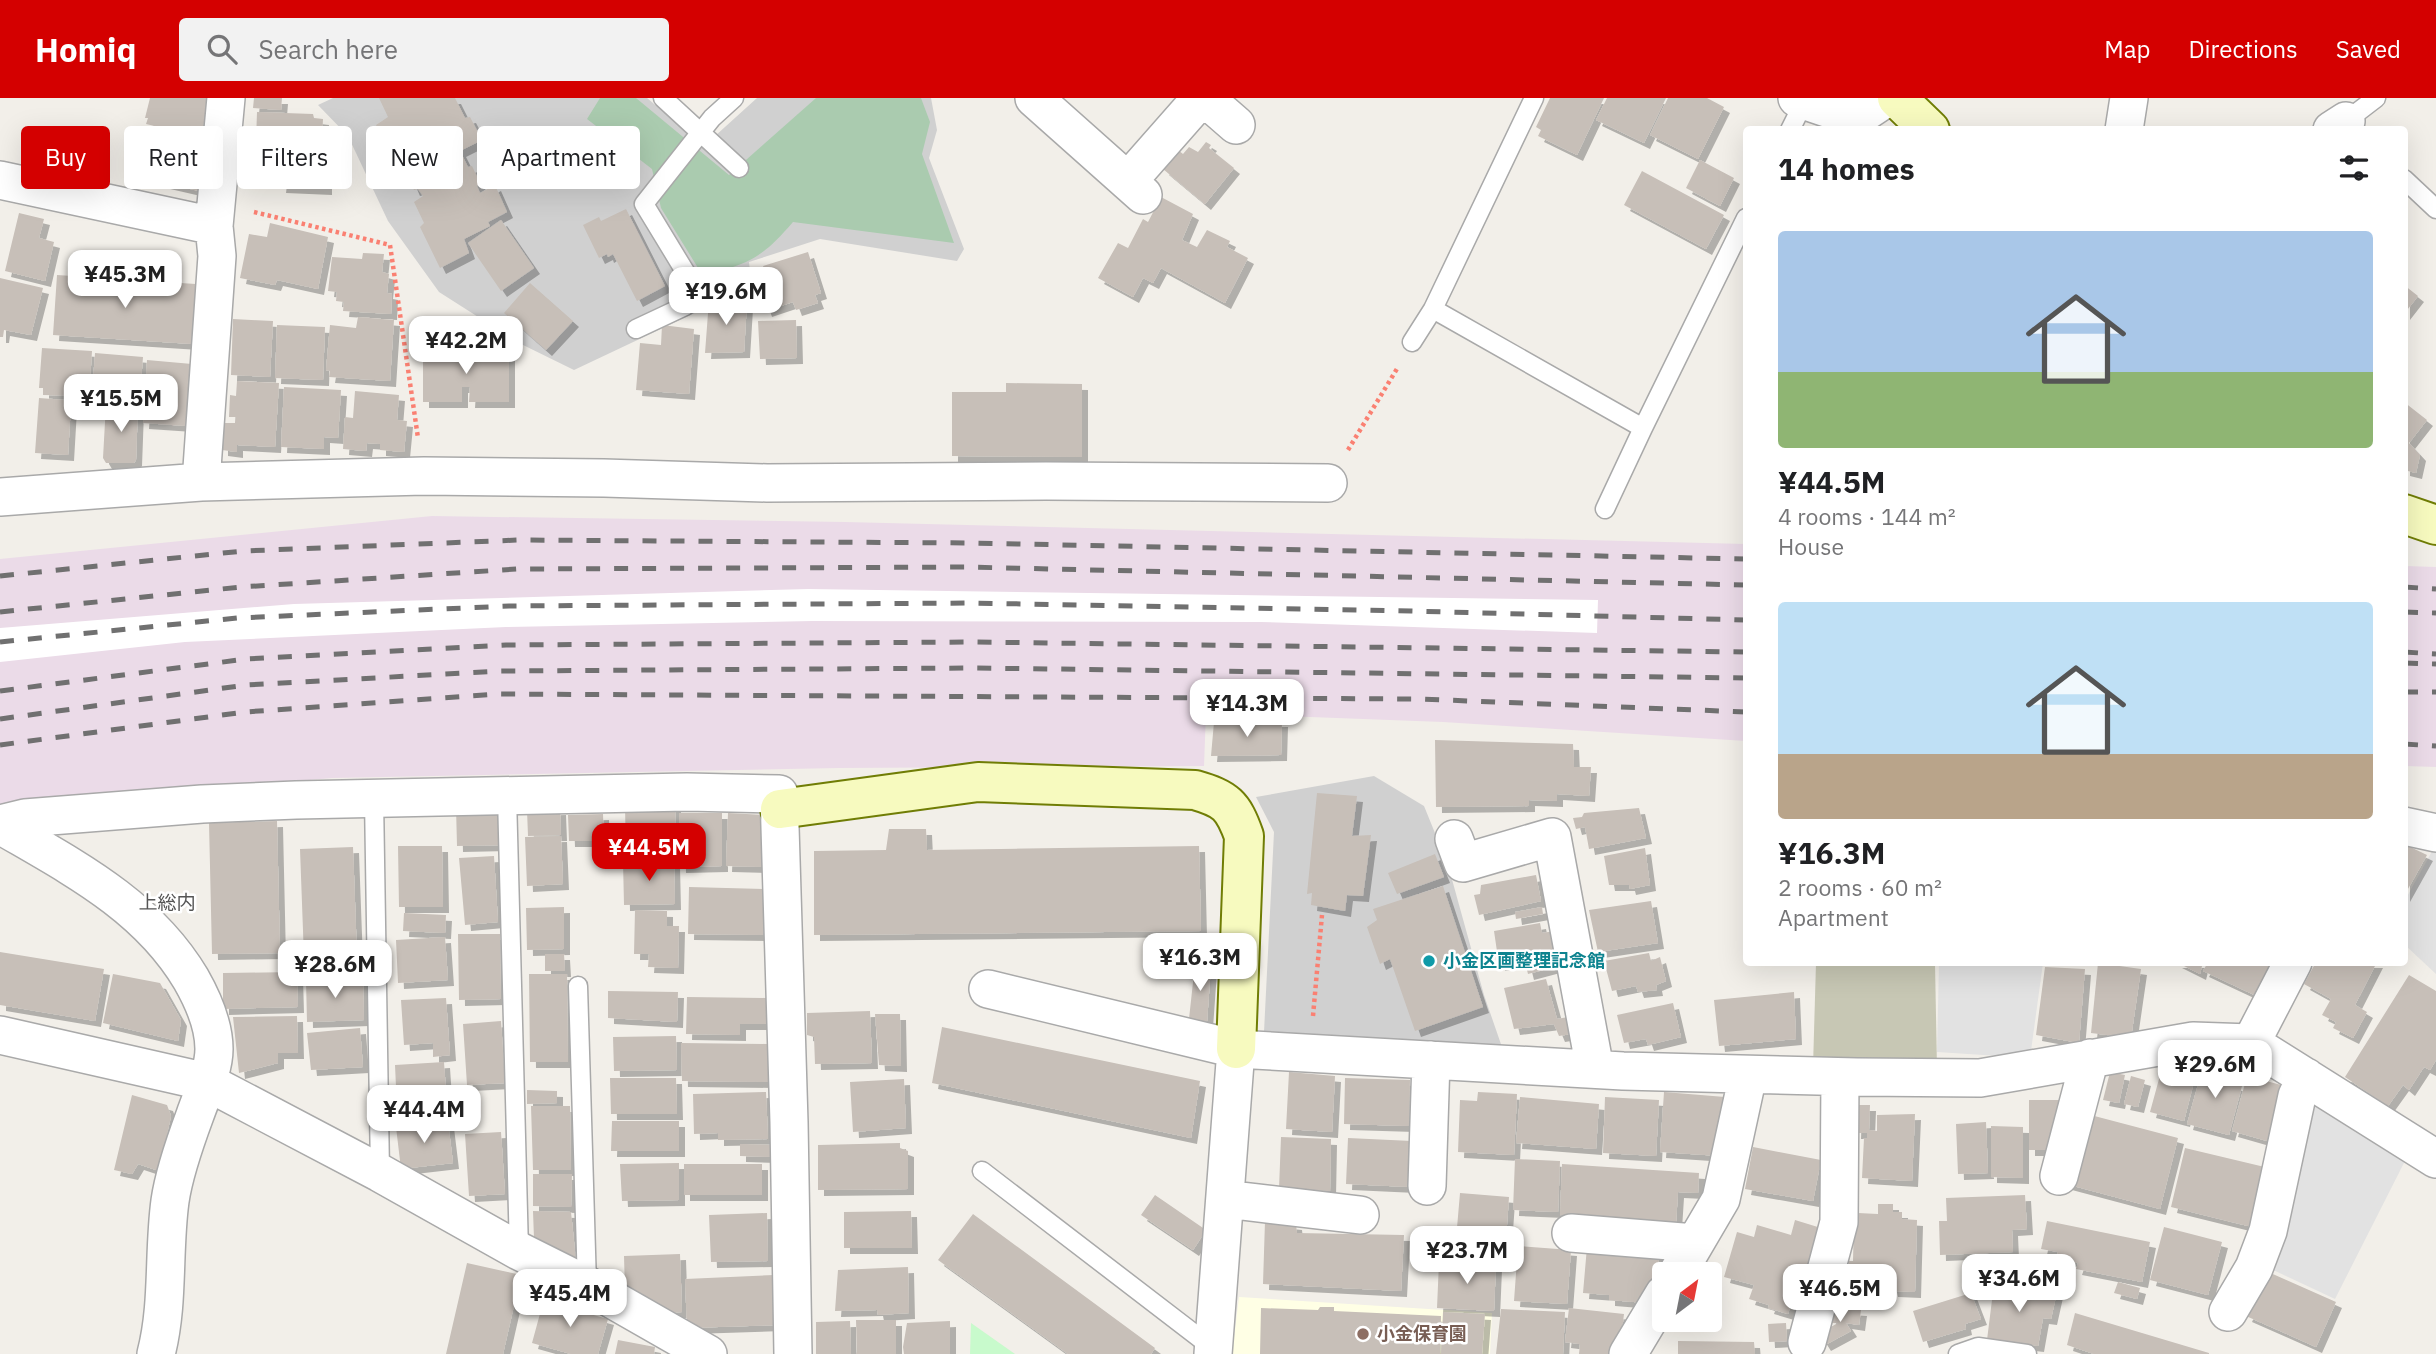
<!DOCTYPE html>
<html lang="en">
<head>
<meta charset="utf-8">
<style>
  :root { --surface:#fff; --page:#f2f2f2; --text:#202124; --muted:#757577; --accent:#d40000 }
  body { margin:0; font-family:"IBM Plex Sans","Noto Sans JP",sans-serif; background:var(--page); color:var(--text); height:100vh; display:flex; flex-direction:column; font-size:26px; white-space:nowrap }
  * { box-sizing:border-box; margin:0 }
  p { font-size:23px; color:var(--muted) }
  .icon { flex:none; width:38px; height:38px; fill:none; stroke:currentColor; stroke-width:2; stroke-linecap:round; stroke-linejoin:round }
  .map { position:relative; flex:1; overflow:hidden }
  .drawer { position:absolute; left:1743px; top:28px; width:665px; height:840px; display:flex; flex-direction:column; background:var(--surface); border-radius:7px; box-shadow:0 7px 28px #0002 }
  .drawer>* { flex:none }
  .hud { position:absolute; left:21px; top:28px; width:665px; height:63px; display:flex; gap:14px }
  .needle { width:46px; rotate:32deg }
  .tools { position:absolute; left:1652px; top:1164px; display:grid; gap:14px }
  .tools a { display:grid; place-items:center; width:70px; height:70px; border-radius:7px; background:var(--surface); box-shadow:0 7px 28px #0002; font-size:35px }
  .price { position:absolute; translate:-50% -60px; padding:0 16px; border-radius:14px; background:#fff; color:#222; font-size:23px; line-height:46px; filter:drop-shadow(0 2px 4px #0008) }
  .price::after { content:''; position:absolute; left:50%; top:42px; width:21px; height:16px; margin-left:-10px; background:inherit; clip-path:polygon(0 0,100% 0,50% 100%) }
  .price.on { background:var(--accent); color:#fff }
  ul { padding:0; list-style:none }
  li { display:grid; align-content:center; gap:14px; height:371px; padding:0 35px }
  li span { display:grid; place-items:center; height:217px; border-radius:7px; color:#555 }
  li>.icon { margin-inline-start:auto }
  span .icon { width:126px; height:126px; fill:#fffc; stroke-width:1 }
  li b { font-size:30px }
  h2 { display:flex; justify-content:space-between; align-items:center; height:84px; padding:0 35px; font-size:30px }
  .chip { padding:0 24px; border-radius:7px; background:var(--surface); box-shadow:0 7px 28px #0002; font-size:24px; line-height:63px }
  .chip.on { background:var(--accent); color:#fff }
  header { display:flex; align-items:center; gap:42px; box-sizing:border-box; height:98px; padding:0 35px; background:var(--accent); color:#fff }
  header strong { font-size:33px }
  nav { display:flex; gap:38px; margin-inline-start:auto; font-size:24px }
  .search { width:490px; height:63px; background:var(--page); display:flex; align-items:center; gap:18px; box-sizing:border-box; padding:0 24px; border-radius:7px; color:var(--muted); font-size:26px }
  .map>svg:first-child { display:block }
  .industrial { fill:#ebdbe8 }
  .education { fill:#ffffe5 }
  .religious { fill:#d0d0d0 }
  .construction { fill:#c7c7b4 }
  .cemetery { fill:#aacbaf }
  .park { fill:#c8facc }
  .parking { fill:#e2e2e2 }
  .pier { fill:#fff }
  .building { fill:#c7bfb8; filter:url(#shadow) }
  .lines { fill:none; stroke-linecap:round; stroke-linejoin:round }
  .lane-casing { stroke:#a9a9a9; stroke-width:21 }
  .street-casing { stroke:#a9a9a9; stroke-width:40 }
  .secondary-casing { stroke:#707d05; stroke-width:42 }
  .path { stroke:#fa8072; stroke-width:4.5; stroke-dasharray:3.5 3.5; stroke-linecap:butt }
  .lane { stroke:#fff; stroke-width:18 }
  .street { stroke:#fff; stroke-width:37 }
  .secondary { stroke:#f7fabf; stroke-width:38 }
  .rail { stroke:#707070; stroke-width:5; stroke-dasharray:14 14; stroke-linecap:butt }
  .culture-dot { fill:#0f9aa8; stroke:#fff; stroke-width:2.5 }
  .education-dot { fill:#8d6e63; stroke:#fff; stroke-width:2.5 }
  .labels { text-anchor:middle; stroke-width:5; stroke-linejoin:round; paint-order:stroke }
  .culture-label { font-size:18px; font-weight:bold; fill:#0d838f; stroke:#fff; text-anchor:start }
  .education-label { font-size:18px; font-weight:bold; fill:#785e54; stroke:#fff; text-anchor:start }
  .neighbourhood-label { font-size:19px; fill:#555; stroke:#fff }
</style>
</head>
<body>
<header>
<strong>Homiq</strong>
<div class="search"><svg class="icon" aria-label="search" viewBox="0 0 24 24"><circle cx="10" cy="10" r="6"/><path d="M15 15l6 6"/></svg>Search here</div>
<nav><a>Map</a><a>Directions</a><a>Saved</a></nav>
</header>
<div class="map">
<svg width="2436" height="1256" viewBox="0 0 2436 1256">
  <defs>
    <filter id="shadow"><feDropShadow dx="6" dy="6" stdDeviation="0" flood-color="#0004"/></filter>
  </defs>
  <rect width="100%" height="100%" fill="#f2efe9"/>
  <path class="industrial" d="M432,418L845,424L1746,446V643L1443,624L1206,615L1204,668L839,670L332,680L143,697L0,713V461Z
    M2405,468L2436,469V669L2405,668Z"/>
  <path class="education" d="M1239,1199L1492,1215L1490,1256H1232Z"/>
  <path class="religious" d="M333,0H647L704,48L757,0H931L937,32L929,60L964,151L957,163L820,141L749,164L754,211L701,212L574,272L519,245L439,194L388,123L348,38L318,7Z
    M1374,678L1424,708L1448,767L1484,897L1503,952L1264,934L1274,734L1256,699Z"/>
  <path class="construction" d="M1816,865H1935L1937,971L1813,969Z"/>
  <path class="cemetery" d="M600,0H636L729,77L816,0H921L930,24L922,56L954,145L793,124C761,161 750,165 703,178L661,110L652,71L587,21Z"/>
  <path class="park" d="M971,1225L1015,1256H970Z"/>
  <path class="parking" d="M2436,746V876L2405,847L2404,804Z
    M1939,865H2043L2030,960L1937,954Z
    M2305,998L2407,1059L2335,1201L2269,1170Z"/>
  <path class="pier" d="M808,491L1598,502L1597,535L1261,524L812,523L506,529L185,544L0,564V530L294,506Z"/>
  <path class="building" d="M150,0H209L202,34L186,30L184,35L146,26L148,20H145Z
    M254,0H282L281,12L253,10Z
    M379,0H455L465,20L470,19L482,42L460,53L468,69L472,68L480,85L477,88L480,95L495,87L507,114L488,124L490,128L464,141L469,155L440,170L420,129L424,125L414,104L423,98L418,91L414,92L403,67L408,63L403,52L390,56L376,27L388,19Z
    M1550,0H1604L1577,57L1538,38L1541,32L1536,29Z
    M1607,0H1666L1644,45L1596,22Z
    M1668,0H1707L1724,9L1698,61L1650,37Z
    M257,14L313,16L314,20L323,21L322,39H331L330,49H342L341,79H330V82H326V91L280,89L281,81H277V77H261L262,73L255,72Z
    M149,38L203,50L200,67H204L199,93L138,79Z
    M1206,44L1211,47L1209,50L1234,70L1205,106L1163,71L1178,52L1183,56L1189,49L1198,54Z
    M1700,62L1734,80L1720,108L1686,90Z
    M1642,73L1724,117L1706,151L1624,107Z
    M1161,99L1193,116L1182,142L1197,149L1207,132L1230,143L1227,149L1248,160L1225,205L1161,170L1153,185L1143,180L1133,199L1098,180L1118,145L1128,150L1143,121L1148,124Z
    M626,111L665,188L637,203L613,156L608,159L607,156L599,160L583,127L599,119L601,123Z
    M19,115L44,121L39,140L54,144L45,183L5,173Z
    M501,122L534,170L501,193L468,145Z
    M270,125L328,139L318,191L277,182L275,187L240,180L249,136L267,139Z
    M808,154L821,195L815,197L818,205L796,212L793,204L766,213L757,186L761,185L759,178L766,176L763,168Z
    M363,155L384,156L382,174L389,176L387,195L392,196L391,216L343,213L344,204L336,203L337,194L328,193L332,159L362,161Z
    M57,177L196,186L193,246L53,237Z
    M0,180L43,190L31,237L4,232L3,239H0Z
    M530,185L573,223L546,252L504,215Z
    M2404,187L2418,198L2404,216Z
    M709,202L747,205L744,254L705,255Z
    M358,219L394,222L390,283L329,279L330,273L326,272L330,227L356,230Z
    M233,221L273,223L270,279L231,277Z
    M796,222L797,260L760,261L758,223Z
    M277,227L325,229L323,282L275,280Z
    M662,227L694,231L689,296L636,292L640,245L661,247Z
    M42,250L92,253L89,298L43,297V290H39Z
    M423,253L509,254V304H469L470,289H462V304H423Z
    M95,255L143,259L140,296L132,295V298L110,296L109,299L92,297Z
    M147,262L192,266L187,328L143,325Z
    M237,283L279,285L275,349L237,347V354L222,352V346L220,345L221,325H235L236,319H229L230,297L236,298Z
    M1006,285L1082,286V359L952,358V294H1006Z
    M284,289L341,292L338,340L324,339V351L281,349Z
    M355,293L399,297L397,322L407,323L404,354L380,352V346L367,345L366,353L343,351L345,319L353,320Z
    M39,300L66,302V305L71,306L68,357L35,355Z
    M2404,304L2427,322L2409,345L2420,357L2416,375L2404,372Z
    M106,306L138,308L136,362L134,365H106L103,360Z
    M1282,623L1281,657L1211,658L1214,624Z
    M1435,642L1573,646L1574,669H1591L1589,698L1557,696V703L1529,702V708L1436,709Z
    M1317,695L1357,698L1352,738L1371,737L1363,798L1347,797L1345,813L1311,807L1312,795L1307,796Z
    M625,708H675L676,757H626Z
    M456,709H501L503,747L457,748Z
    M1639,710L1646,740L1589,751L1585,729L1576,731L1573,720L1582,719L1584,715Z
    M560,711L561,737L528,738L527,712Z
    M679,715H722V768L680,769Z
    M728,715L764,717L763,769L726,768Z
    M603,716L604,743H569L568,717Z
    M277,723L280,855L212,856L209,725Z
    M889,731H926L927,752L1199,748L1201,833L814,837V753L886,752Z
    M561,738L563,786L527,788L525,739Z
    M2404,746L2427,757L2404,798Z
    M398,748H442L443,809H399Z
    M353,749L357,858L304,860L300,751Z
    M1645,750L1650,787L1630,791L1629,787H1609L1604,758Z
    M1435,756L1444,779L1397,796L1388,775Z
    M494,758L498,824L465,827L459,760Z
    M674,762L675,806L624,807L623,763Z
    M1536,777L1541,803L1479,817L1474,797L1480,796L1481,787Z
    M1443,788L1483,909L1415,933L1390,861L1380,866L1367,829L1377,822L1373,811Z
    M689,789L764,791L763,837L688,836Z
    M1651,803L1658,845L1598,854L1589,812Z
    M564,809V851L527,852L526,810Z
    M1542,809L1543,816L1516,821L1515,814Z
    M635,812L667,813V828H679L678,870L648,869L649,856H634Z
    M404,815L446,817L445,835L403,833Z
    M1540,825L1542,835L1555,833L1557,855L1499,867L1494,833Z
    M458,836H500L501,901L459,902Z
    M445,839L448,882L398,885L396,842Z
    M0,854L104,871L95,923L0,907Z
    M1649,855L1651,863L1660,859L1666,883L1656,887L1657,892L1638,894L1636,888L1612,893L1604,863Z
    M545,856H564L565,873H545Z
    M1555,860L1558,868L1528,876L1526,868Z
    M2176,864H2203L2200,876Z
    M2208,864H2279L2265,902L2203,873Z
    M2316,864H2377L2355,907L2367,914L2353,940L2333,930L2336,924L2322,917L2331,901L2304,886Z
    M2098,865L2141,871L2131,940L2091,935Z
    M1195,866L1211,868L1207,924L1189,921Z
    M2045,869L2085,871L2079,945L2036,937Z
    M297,874L298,909L223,911V875Z
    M113,876L160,885L181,922L178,943L103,925Z
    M529,876H567L568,964H530Z
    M2409,877L2436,893V962L2430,972L2424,969L2409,992L2403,987L2388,1008L2345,979Z
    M363,880L364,922L307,924L306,882Z
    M1546,881L1557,921L1568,919L1571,936L1559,938L1554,926L1514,931L1504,890Z
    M608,893L678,894L677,924L608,920Z
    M1794,894L1796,941L1719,948L1714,902Z
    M687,899L767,900L766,926H740V937L686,936Z
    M446,900L450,957L433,959V945L404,947L401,902Z
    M1673,905L1681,939L1648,947L1646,941L1624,945L1617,917Z
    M870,913L872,965L815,966L814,939L807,937V915Z
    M875,916H900L901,968L879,967Z
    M297,918L298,955H278V965L239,975L233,919Z
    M501,923L505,985L467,987L463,926Z
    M942,929L1200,983L1191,1040L932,985Z
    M360,930L363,969L311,972L307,935Z
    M676,938L677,972L614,973L613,939Z
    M681,945L768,946V984L682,983Z
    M2165,959L2198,968L2184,1023L2150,1014Z
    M444,964L447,1008L397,1011L395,967Z
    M2204,965L2235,973L2231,986L2242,988L2229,1037L2187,1026Z
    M1289,974L1335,978L1332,1034L1286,1031Z
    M2110,974L2125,977L2119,1005L2103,1002Z
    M2131,978L2145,982L2138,1009L2124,1006Z
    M2247,978L2289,989L2281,1047L2232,1033Z
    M610,980H676L677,1016H611Z
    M1345,980L1410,982L1409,1028L1344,1026Z
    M904,981L906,1030L853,1034L850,984Z
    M527,992L557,993V1005L527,1006Z
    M766,994L768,1041L718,1042V1035L694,1036L693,996Z
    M1478,994L1517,996L1514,1057L1458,1054L1460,1002L1477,1003Z
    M1664,994L1725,999L1720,1058L1660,1054Z
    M132,997L167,1007L171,1018L159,1073L138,1066L132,1076L114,1072Z
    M1520,999L1599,1006L1596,1051L1516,1045Z
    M1605,999L1659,1002L1656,1058L1603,1055Z
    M2029,1002H2060V1052H2029Z
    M1856,1007H1870L1869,1032L1877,1033V1017L1915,1016L1912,1083L1862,1080L1864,1040H1867V1035H1855Z
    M531,1008H570L571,1072H533Z
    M2083,1015L2178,1040L2160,1111L2066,1086Z
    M612,1023H679V1053H611Z
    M448,1024L453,1065L401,1071L396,1029Z
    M1986,1024L1988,1075L1958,1076L1956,1026Z
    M1991,1028L2023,1029V1080L1991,1079Z
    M501,1034L505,1096L469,1098L465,1036Z
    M1281,1039L1331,1041L1330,1093L1279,1091Z
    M1348,1040L1412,1043L1410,1089L1346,1086Z
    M900,1045V1050L908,1053V1091L818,1092V1047Z
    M740,1046L772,1047L771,1059L740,1058Z
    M1753,1049L1821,1062L1813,1103L1745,1091Z
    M2185,1050L2273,1071L2260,1131L2171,1109Z
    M1515,1061L1560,1063L1558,1114L1513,1112Z
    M679,1065V1102L622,1103L620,1066Z
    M684,1066H762V1097H684Z
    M1562,1066L1699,1075L1698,1095L1678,1094L1676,1125L1560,1117Z
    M533,1076H572L571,1109L533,1108Z
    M1460,1095L1509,1099L1506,1141L1499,1140L1498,1157L1455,1153Z
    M1155,1097L1206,1132L1193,1152L1141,1117Z
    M2025,1097L2027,1131L2012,1132L2013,1154L1940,1157L1939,1123H1947L1946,1100Z
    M1878,1106H1893V1114H1902V1121L1917,1122L1915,1194L1892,1193L1891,1188L1848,1187L1849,1163H1853L1854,1121L1858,1115L1878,1116Z
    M533,1113L571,1114L576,1163L542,1151L543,1143L534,1141Z
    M911,1113L912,1150H844V1114Z
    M767,1115L768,1163L711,1164L709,1117Z
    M973,1116L1155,1250L1151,1256H1068L938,1162Z
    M1795,1122L1821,1130L1800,1201L1793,1199L1788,1216L1768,1210L1769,1207L1749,1201L1754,1187L1724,1179L1737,1134L1754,1139L1757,1127L1791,1137Z
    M1265,1123L1296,1126L1297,1135L1404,1137L1401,1193L1263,1186Z
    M2047,1123L2150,1144L2142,1184L2076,1171L2078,1165L2057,1160L2058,1154L2041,1151Z
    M2164,1129L2222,1144L2208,1197L2150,1182Z
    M1518,1148L1571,1152L1567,1206L1514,1203Z
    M1587,1149L1659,1155L1656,1192L1646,1205L1609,1202V1197L1583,1195Z
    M680,1156L682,1214L658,1215L649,1208V1200H640L625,1193L624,1158Z
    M1439,1164L1496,1166L1494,1213L1437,1210Z
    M467,1165L521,1177L503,1256H446Z
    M908,1169L909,1215L878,1217L877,1212L835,1213L838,1172Z
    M2266,1173L2336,1204L2316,1249L2246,1218Z
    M774,1177L776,1227L687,1230L685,1181Z
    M2118,1184L2140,1190L2137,1201L2114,1195Z
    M1994,1186L2057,1194L2051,1221L2043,1220L2038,1248L1987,1242Z
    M1971,1195L1981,1221L1965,1226L1966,1231L1923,1244L1913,1213Z
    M557,1199L581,1205L579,1213L608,1221L598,1256H571L532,1245L541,1212L554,1216Z
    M1320,1209H1334V1213L1441,1218L1440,1256H1260L1261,1210L1318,1212Z
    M1569,1210L1624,1216L1620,1248H1612L1611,1256H1579L1580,1246L1565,1244Z
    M1830,1210L1861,1212L1859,1227L1846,1225L1851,1233L1825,1247L1818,1236L1838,1225H1830Z
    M1501,1211L1565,1214L1563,1256H1496Z
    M1443,1214L1485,1216L1482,1256H1441Z
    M2075,1215L2209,1255V1256H2094L2067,1247Z
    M856,1222H896V1256H857Z
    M850,1223L851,1256H816V1224Z
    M950,1223V1256H904L903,1249L907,1225Z
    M1786,1225L1787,1243L1769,1244L1768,1226Z
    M618,1242L655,1249L654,1256H615Z
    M1678,1243L1754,1244L1755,1256H1678Z"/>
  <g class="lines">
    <g class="lane-casing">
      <path id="lane" d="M663,0L739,70
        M734,0L712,20L644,106L692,185L707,190L748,180
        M2349,26L2346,23L2376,0
        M1790,32L1804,4
        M2404,81L2436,111
        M1433,211L1643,330
        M636,231L685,208L707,190
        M1412,244L1433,211L1534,0
        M1605,411L1643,330L1746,120
        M507,698L519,1153
        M374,700L380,1075
        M578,888L587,1187
        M982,1073L1214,1251
        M1958,1256L1978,1249L2027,1256"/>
    </g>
    <g class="street-casing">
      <path id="street" d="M1034,0L1143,97
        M1205,0L1236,27
        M1797,0L1856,20L1886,0
        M2124,32L2129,0
        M2332,32L2346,23
        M0,82L214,128
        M1128,83L1201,0
        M201,384L424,378L604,380L767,385L1046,383L1328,385
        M0,399L201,384L217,158L214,128L226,0
        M0,726L25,720L202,706L296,702L687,694L779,696L789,1024L793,1256
        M0,727C72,769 147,807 191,881C203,902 214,926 214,951C214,972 202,997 195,1017C185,1044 174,1075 170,1103C163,1154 169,1206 156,1256
        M2404,728L2436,735
        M1454,741L1463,765L1552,739L1595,971
        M988,891L1236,951L1623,973L1857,979L1980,980L2193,943L2251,945L2436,1061
        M0,937L207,984L380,1075L519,1153L587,1187L708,1256
        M2251,945L2293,864
        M2059,1078L2090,960
        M1427,1088L1431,962
        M1225,1101L1360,1117
        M1571,1135L1695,1145
        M1677,1176L1721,1101L1748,977
        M2228,1214L2254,1170L2268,1133L2297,998L2306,979
        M1807,1244L1839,1124L1840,979
        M1213,1256L1236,951
        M1628,1256L1664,1196"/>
    </g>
    <g class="secondary-casing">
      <path id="secondary" d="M1897,0L1930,32
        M2404,416L2436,427
        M780,711L978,684L1195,692C1226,701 1233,707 1244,738L1236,951"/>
    </g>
    <path class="path" d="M254,114L390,147L418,340
      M1348,352L1398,269
      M1313,918L1322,817"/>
    <use href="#lane" class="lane"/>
    <use href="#street" class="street"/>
    <use href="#secondary" class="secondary"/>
    <path class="rail" d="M0,478L243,453L519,442L970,445L1746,461
      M2404,489L2436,491
      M0,514L241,489L517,471L965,469L1746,487
      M2404,514L2436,515
      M0,544L237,520L509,508L970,505L1411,513L1746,522
      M2404,554L2436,556
      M2404,565L2436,566
      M0,593L246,561L506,547L972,544L1746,554
      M2404,594H2436
      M0,621L246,587L501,573L976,570L1746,580
      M2404,646L2436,648
      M0,647L245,614L499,596L1420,601L1746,614"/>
  </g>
  <circle class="culture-dot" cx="1429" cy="863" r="7"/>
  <circle class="education-dot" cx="1363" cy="1236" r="7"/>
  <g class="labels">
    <g class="culture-label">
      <text x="1443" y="869">小金区画整理記念館</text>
    </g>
    <g class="education-label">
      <text x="1377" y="1242">小金保育園</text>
    </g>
    <g class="neighbourhood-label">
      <text x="167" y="811">上総内</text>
    </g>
  </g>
</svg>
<div class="tools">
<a><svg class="needle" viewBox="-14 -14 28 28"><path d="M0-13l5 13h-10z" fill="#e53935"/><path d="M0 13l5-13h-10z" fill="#757577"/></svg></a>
</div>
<b class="price" style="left:125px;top:212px">¥45.3M</b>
<b class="price" style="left:726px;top:229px">¥19.6M</b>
<b class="price" style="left:466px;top:278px">¥42.2M</b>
<b class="price" style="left:121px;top:336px">¥15.5M</b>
<b class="price" style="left:1247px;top:641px">¥14.3M</b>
<b class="price on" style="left:649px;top:785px">¥44.5M</b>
<b class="price" style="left:1200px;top:895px">¥16.3M</b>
<b class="price" style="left:335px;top:902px">¥28.6M</b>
<b class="price" style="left:2215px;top:1002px">¥29.6M</b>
<b class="price" style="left:424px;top:1047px">¥44.4M</b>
<b class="price" style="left:1467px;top:1188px">¥23.7M</b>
<b class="price" style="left:2019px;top:1216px">¥34.6M</b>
<b class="price" style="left:1840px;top:1226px">¥46.5M</b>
<b class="price" style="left:570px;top:1231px">¥45.4M</b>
<div class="hud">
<a class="chip on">Buy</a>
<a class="chip">Rent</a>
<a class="chip">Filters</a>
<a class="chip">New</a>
<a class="chip">Apartment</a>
</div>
<section class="drawer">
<h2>14 homes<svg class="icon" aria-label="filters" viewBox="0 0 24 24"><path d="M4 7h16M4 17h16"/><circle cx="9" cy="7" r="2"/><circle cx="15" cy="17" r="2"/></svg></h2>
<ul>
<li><span style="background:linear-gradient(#a9c7e8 65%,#8fb573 0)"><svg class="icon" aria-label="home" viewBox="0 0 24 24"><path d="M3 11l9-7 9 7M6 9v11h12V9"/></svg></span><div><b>¥44.5M</b><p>4 rooms · 144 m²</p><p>House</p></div></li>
<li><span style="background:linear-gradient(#bfe0f5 70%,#b9a48a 0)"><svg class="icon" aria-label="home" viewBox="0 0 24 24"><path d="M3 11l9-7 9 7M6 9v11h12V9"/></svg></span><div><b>¥16.3M</b><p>2 rooms · 60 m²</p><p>Apartment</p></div></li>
</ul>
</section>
</div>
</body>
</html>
